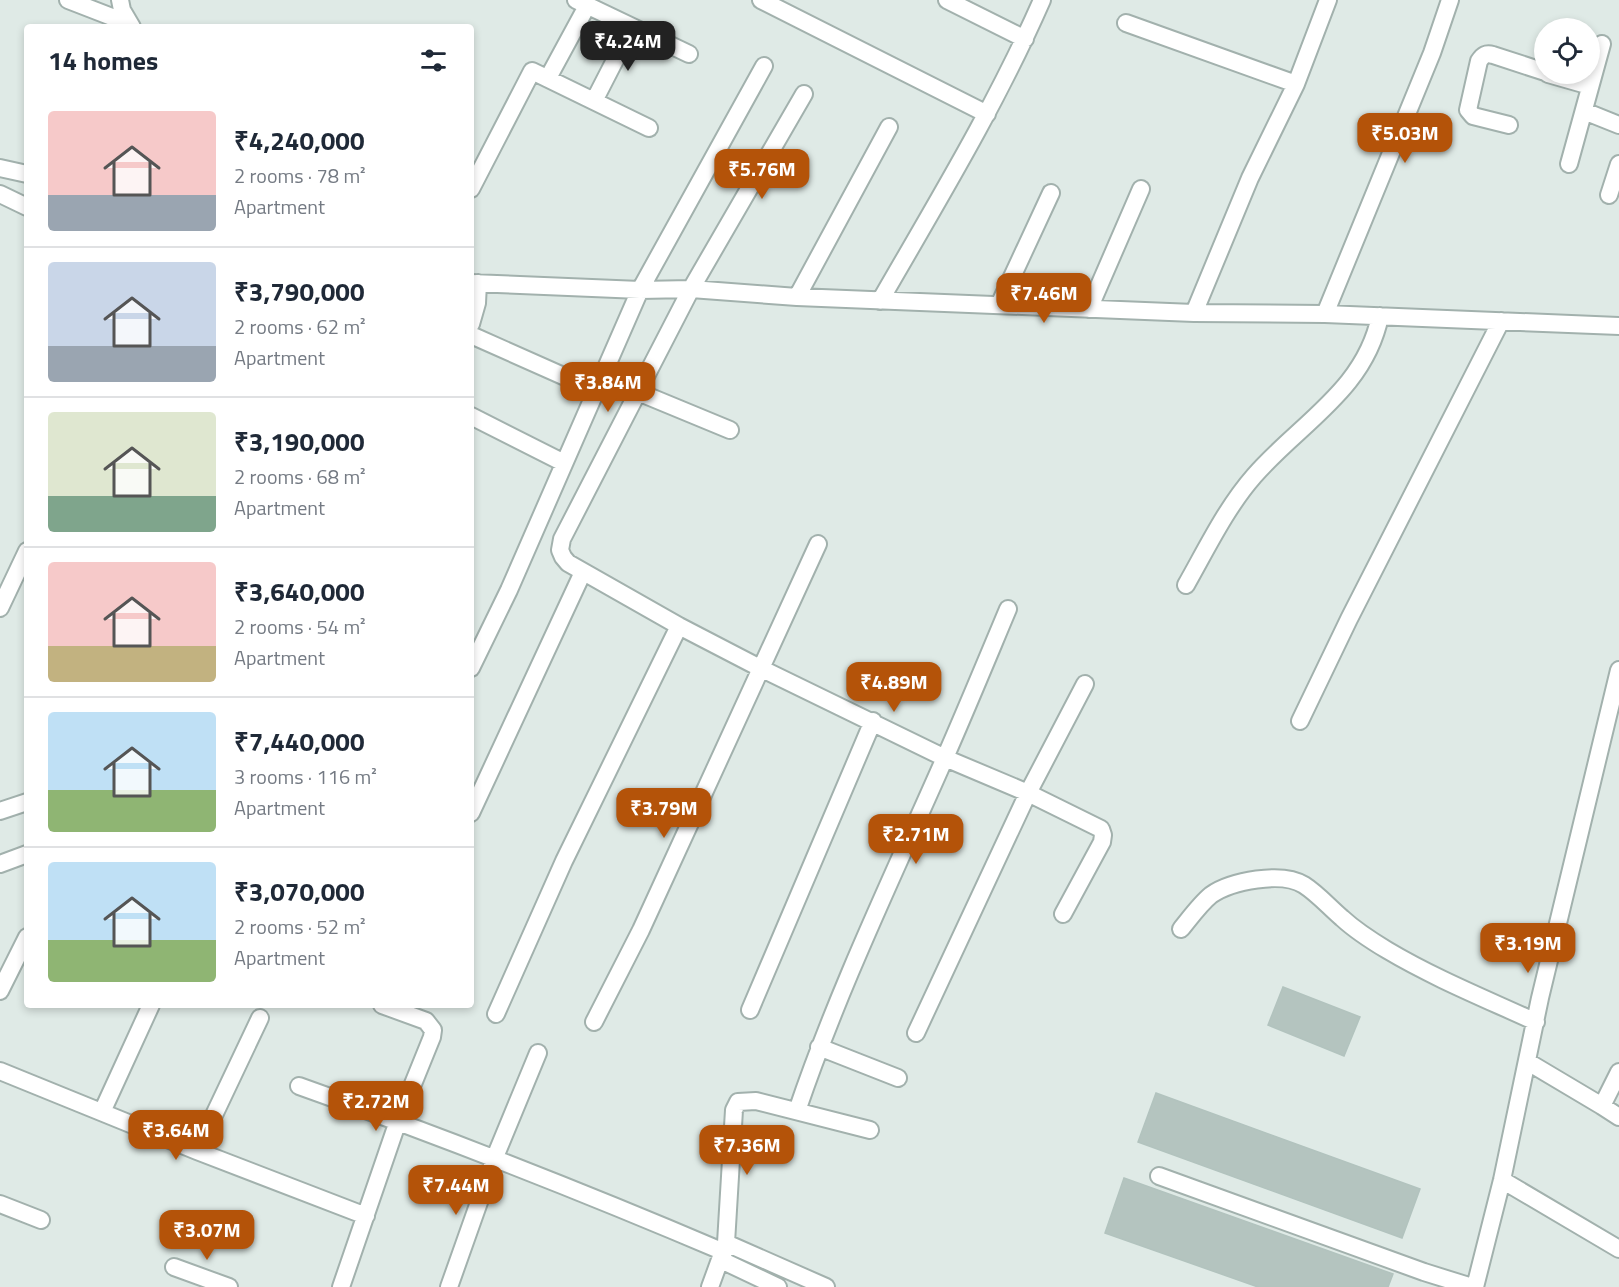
<!DOCTYPE html>
<html lang="en">
<head>
<meta charset="utf-8">
<style>
  :root { --surface:#fff; --page:#f2f2f3; --text:#1f2937; --muted:#747a83; --line:#e0e1e3; --accent:#b45309 }
  body { margin:0; font-family:"Titillium Web",sans-serif; background:var(--page); color:var(--text); height:100vh; display:flex; flex-direction:column; font-size:22px; white-space:nowrap }
  * { box-sizing:border-box; margin:0 }
  p { font-size:20px; color:var(--muted) }
  .icon { flex:none; width:33px; height:33px; fill:none; stroke:currentColor; stroke-width:2; stroke-linecap:round; stroke-linejoin:round }
  .map { position:relative; flex:1; overflow:hidden }
  .drawer { position:absolute; left:24px; top:24px; width:450px; height:984px; display:flex; flex-direction:column; background:var(--surface); border-radius:6px; box-shadow:0 3px 9px #0003 }
  .drawer>* { flex:none }
  .controls { position:absolute; left:1534px; top:18px; display:grid; gap:12px }
  .controls a { display:grid; place-items:center; width:66px; height:66px; border-radius:50%; background:var(--surface); box-shadow:0 3px 9px #0003; font-size:30px }
  .price { position:absolute; translate:-50% -51px; padding:0 14px; border-radius:12px; background:var(--accent); color:#fff; font-size:20px; line-height:39px; filter:drop-shadow(0 2px 3px #0008) }
  .price::after { content:''; position:absolute; left:50%; top:36px; width:18px; height:14px; margin-left:-9px; background:inherit; clip-path:polygon(0 0,100% 0,50% 100%) }
  .price.selected { background:#222; color:#fff }
  ul { padding:0; list-style:none }
  li { display:flex; align-items:center; gap:18px; height:150px; padding:0 24px }
  li+li { border-top:2px solid var(--line) }
  li span { display:grid; place-items:center; flex:none; width:168px; height:120px; border-radius:6px; color:#555 }
  li>.icon { margin-inline-start:auto }
  span .icon { width:72px; height:72px; fill:#fffc; stroke-width:1 }
  li b { font-size:26px }
  h2 { display:flex; justify-content:space-between; align-items:center; height:72px; padding:0 24px; font-size:26px }
  .map>svg:first-child { display:block }
  .building { fill:#b4c4bf; stroke:#b2c3be; stroke-width:1.5 }
  .lines { fill:none; stroke-linecap:round; stroke-linejoin:round }
  .minor-casing { stroke:#a2b1ad; stroke-width:20 }
  .minor { stroke:#fff; stroke-width:16 }
</style>
</head>
<body>
<div class="map">
<svg width="1619" height="1287" viewBox="0 0 1619 1287">
  <rect width="100%" height="100%" fill="#dfeae6"/>
  <path class="building" d="M1283,987L1360,1017L1344,1056L1268,1025Z
    M1156,1093L1420,1189L1402,1238L1138,1142Z
    M1124,1178L1393,1274L1388,1287H1258L1105,1233Z"/>
  <g class="lines">
    <g class="minor-casing">
      <path id="minor" d="M68,0L130,24
        M120,0L122,10L132,27
        M576,0L689,54
        M761,0L987,114
        M947,0L1025,39
        M1126,23L1296,84
        M1548,74L1590,86
        M548,78L587,6
        M804,94L691,289L562,539L560,550L563,557L568,563L679,626L760,668L945,758L1028,793L1101,829L1103,835L1102,842L1063,914
        M594,101L632,27
        M1584,111L1619,125
        M1509,125L1473,116L1468,110L1479,61C1483,55 1486,53 1493,55L1545,72
        M1569,164L1602,44
        M0,168L27,174
        M471,189L532,71L649,128
        M0,194L27,207
        M1609,195L1619,164
        M471,283L640,290L691,289L797,297L1194,313L1325,314L1619,326
        M797,297L889,127
        M880,301C937,202 996,105 1042,0
        M999,305L1051,193
        M1089,309L1141,189
        M1194,313L1250,178L1296,84L1328,0
        M1325,314L1432,53L1450,0
        M471,324L477,303L478,283
        M471,335L597,391
        M638,392L730,430
        M471,416L564,463
        M1186,585C1207,548 1226,508 1254,476C1300,423 1365,390 1380,316
        M0,608L27,551
        M471,668L509,590L640,290L764,66
        M1300,721L1349,619L1501,321
        M0,811L27,802
        M471,813L583,572
        M0,864L27,854
        M1181,929C1190,918 1200,904 1211,895C1231,881 1282,871 1304,885C1318,894 1329,907 1342,918C1355,930 1372,941 1387,950C1434,978 1486,999 1536,1022
        M0,991L27,937
        M750,1010L873,721
        M496,1014L564,861L679,626
        M594,1022L641,930L818,544
        M916,1033L1028,793L1085,684
        M819,1047L898,1078
        M1528,1062L1602,1106
        M0,1071L197,1151L366,1216
        M1619,1072L1602,1106L1619,1117
        M299,1086C443,1137 583,1192 724,1252
        M797,1111C838,990 893,876 944,760C966,710 987,659 1008,609
        M102,1112L151,1005
        M197,1151L260,1018
        M1159,1176L1424,1272L1472,1287
        M1502,1180L1619,1249
        M0,1204L41,1220
        M726,1243L826,1287
        M721,1260L778,1287
        M174,1267L229,1287
        M341,1287L398,1121L432,1037L433,1030L426,1021L382,1005
        M449,1287L495,1157L538,1053
        M710,1287L726,1243L734,1110L738,1102L756,1101L870,1130
        M1475,1287L1502,1180L1540,998L1619,670"/>
    </g>
    <use href="#minor" class="minor"/>
  </g>
</svg>
<div class="controls">
<a><svg class="icon" aria-label="locate" viewBox="0 0 24 24"><circle cx="12" cy="12" r="6"/><path d="M12 2v4M12 18v4M2 12h4M18 12h4"/></svg></a>
</div>
<b class="price selected" style="left:628px;top:72px">₹4.24M</b>
<b class="price" style="left:1405px;top:164px">₹5.03M</b>
<b class="price" style="left:762px;top:200px">₹5.76M</b>
<b class="price" style="left:1044px;top:324px">₹7.46M</b>
<b class="price" style="left:608px;top:413px">₹3.84M</b>
<b class="price" style="left:894px;top:713px">₹4.89M</b>
<b class="price" style="left:664px;top:839px">₹3.79M</b>
<b class="price" style="left:916px;top:865px">₹2.71M</b>
<b class="price" style="left:1528px;top:974px">₹3.19M</b>
<b class="price" style="left:376px;top:1132px">₹2.72M</b>
<b class="price" style="left:176px;top:1161px">₹3.64M</b>
<b class="price" style="left:747px;top:1176px">₹7.36M</b>
<b class="price" style="left:456px;top:1216px">₹7.44M</b>
<b class="price" style="left:207px;top:1261px">₹3.07M</b>
<section class="drawer">
<h2>14 homes<svg class="icon" aria-label="filters" viewBox="0 0 24 24"><path d="M4 7h16M4 17h16"/><circle cx="9" cy="7" r="2"/><circle cx="15" cy="17" r="2"/></svg></h2>
<ul>
<li><span style="background:linear-gradient(#f6c9c9 70%,#9aa5b1 0)"><svg class="icon" aria-label="home" viewBox="0 0 24 24"><path d="M3 11l9-7 9 7M6 9v11h12V9"/></svg></span><div><b>₹4,240,000</b><p>2 rooms · 78 m²</p><p>Apartment</p></div></li>
<li><span style="background:linear-gradient(#c9d6e8 70%,#9aa5b1 0)"><svg class="icon" aria-label="home" viewBox="0 0 24 24"><path d="M3 11l9-7 9 7M6 9v11h12V9"/></svg></span><div><b>₹3,790,000</b><p>2 rooms · 62 m²</p><p>Apartment</p></div></li>
<li><span style="background:linear-gradient(#dfe7d0 70%,#7fa58c 0)"><svg class="icon" aria-label="home" viewBox="0 0 24 24"><path d="M3 11l9-7 9 7M6 9v11h12V9"/></svg></span><div><b>₹3,190,000</b><p>2 rooms · 68 m²</p><p>Apartment</p></div></li>
<li><span style="background:linear-gradient(#f6c9c9 70%,#c2b280 0)"><svg class="icon" aria-label="home" viewBox="0 0 24 24"><path d="M3 11l9-7 9 7M6 9v11h12V9"/></svg></span><div><b>₹3,640,000</b><p>2 rooms · 54 m²</p><p>Apartment</p></div></li>
<li><span style="background:linear-gradient(#bfe0f5 65%,#8fb573 0)"><svg class="icon" aria-label="home" viewBox="0 0 24 24"><path d="M3 11l9-7 9 7M6 9v11h12V9"/></svg></span><div><b>₹7,440,000</b><p>3 rooms · 116 m²</p><p>Apartment</p></div></li>
<li><span style="background:linear-gradient(#bfe0f5 65%,#8fb573 0)"><svg class="icon" aria-label="home" viewBox="0 0 24 24"><path d="M3 11l9-7 9 7M6 9v11h12V9"/></svg></span><div><b>₹3,070,000</b><p>2 rooms · 52 m²</p><p>Apartment</p></div></li>
</ul>
</section>
</div>
</body>
</html>
